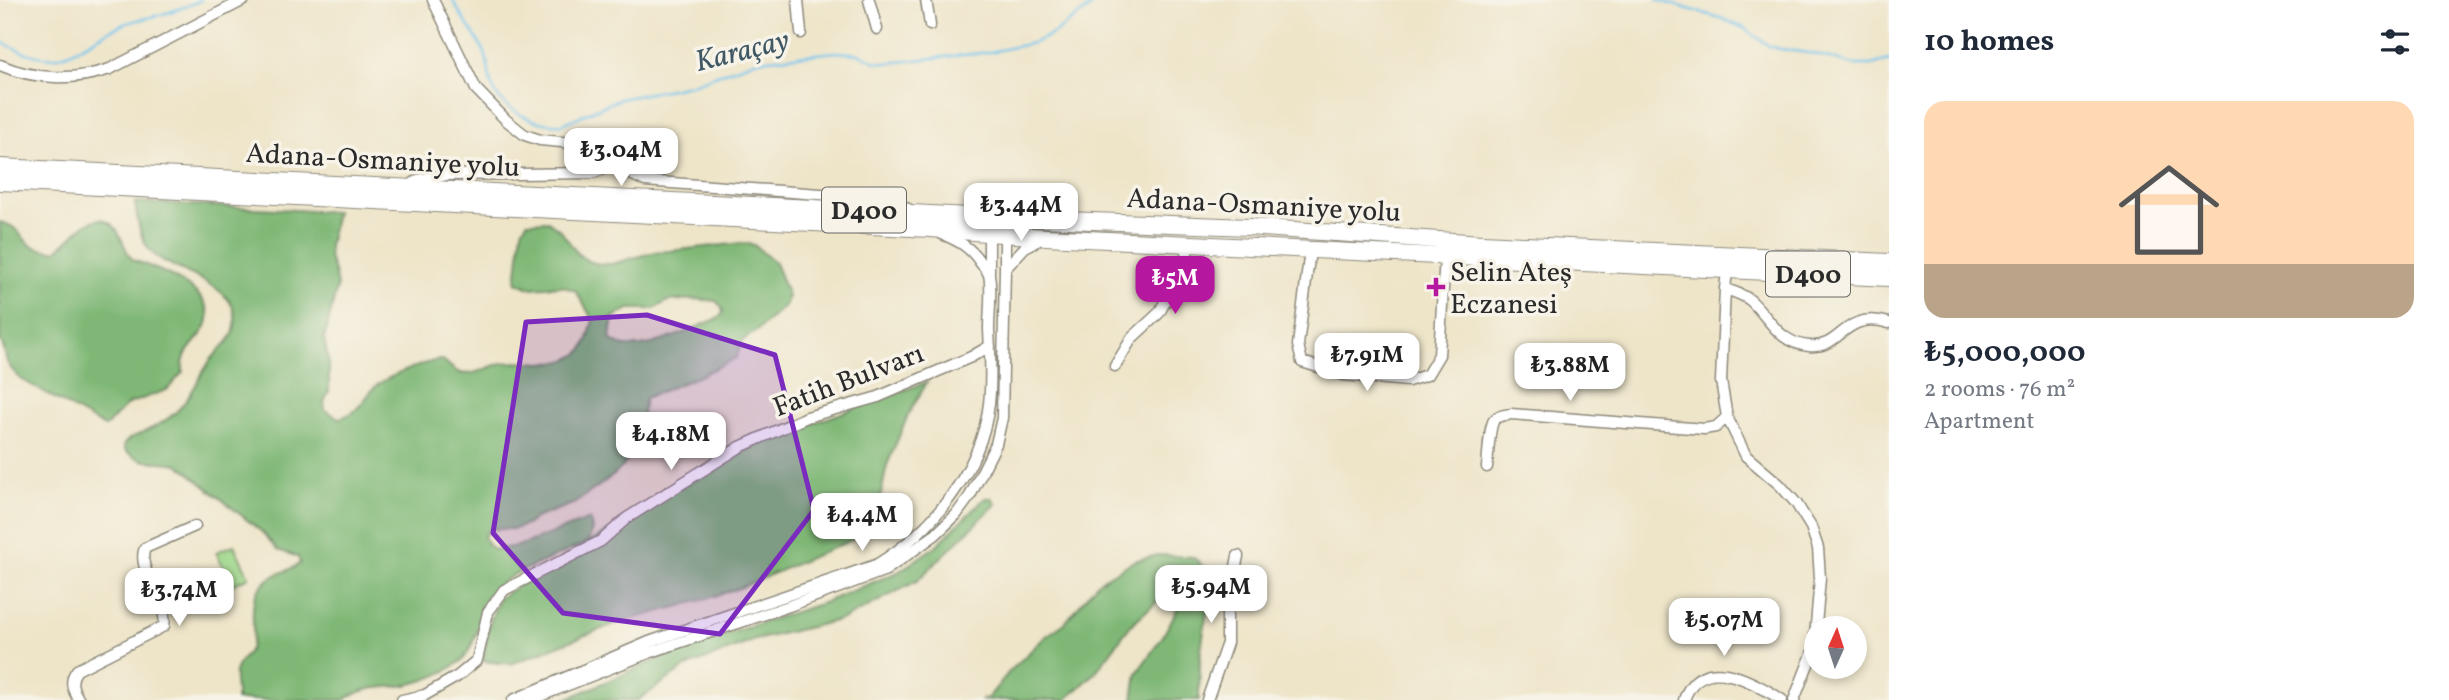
<!DOCTYPE html>
<html lang="en">
<head>
<meta charset="utf-8">
<style>
  :root { --surface:#fff; --page:#f2f2f3; --text:#1f2937; --muted:#747a83; --line:#e0e1e3; --accent:#b5179e }
  body { margin:0; font-family:Vollkorn,serif; background:var(--page); color:var(--text); height:100vh; display:flex; flex-direction:column; font-size:26px; white-space:nowrap }
  * { box-sizing:border-box; margin:0 }
  p { font-size:23px; color:var(--muted) }
  .icon { flex:none; width:38px; height:38px; fill:none; stroke:currentColor; stroke-width:2; stroke-linecap:round; stroke-linejoin:round }
  .map { position:relative; flex:1; overflow:hidden }
  .details { display:flex; flex-direction:column; background:var(--surface); width:560px }
  .details>* { flex:none }
  .needle { width:46px; rotate:3deg }
  .fabs { position:absolute; left:1804px; top:616px; display:grid; gap:14px }
  .fabs a { display:grid; place-items:center; width:63px; height:63px; border-radius:50%; background:var(--surface); box-shadow:0 4px 10px #0003; font-size:35px }
  .price { position:absolute; translate:-50% -60px; padding:0 16px; border-radius:14px; background:#fff; color:#222; font-size:23px; line-height:46px; filter:drop-shadow(0 2px 4px #0008) }
  .price::after { content:''; position:absolute; left:50%; top:42px; width:21px; height:16px; margin-left:-10px; background:inherit; clip-path:polygon(0 0,100% 0,50% 100%) }
  .price.selected { background:var(--accent); color:#fff }
  ul { padding:0; list-style:none }
  li { display:grid; align-content:center; gap:14px; height:371px; padding:0 35px }
  li+li { border-top:2px solid var(--line) }
  li span { display:grid; place-items:center; height:217px; border-radius:21px; color:#555 }
  li>.icon { margin-inline-start:auto }
  span .icon { width:126px; height:126px; fill:#fffc; stroke-width:1 }
  li b { font-size:30px }
  h2 { display:flex; justify-content:space-between; align-items:center; height:84px; padding:0 35px; font-size:30px }
  main { display:flex; flex:1; min-height:0 }
  .map>svg:first-child { display:block }
  .green { fill:#9fd78a; stroke:#65815a; stroke-width:2 }
  .forest { fill:#7fb876; stroke:#557250; stroke-width:2; fill-rule:evenodd }
  .lines { fill:none; stroke-linecap:round; stroke-linejoin:round }
  .stream { stroke:#70c2ec; stroke-width:2.5 }
  .minor-casing { stroke:#8c887a; stroke-width:13 }
  .highway-casing { stroke:#8c887a; stroke-width:18 }
  .minor { stroke:#fff; stroke-width:10 }
  .highway { stroke:#fff; stroke-width:16 }
  .marked { fill:#7b2cbf; fill-opacity:0.2; stroke:#7b2cbf; stroke-width:5; stroke-linejoin:round }
  .poi-dot { fill:#b5179e; stroke:#f7f3e8; stroke-width:2.5 }
  .labels { text-anchor:middle; stroke-width:7; stroke-linejoin:round; paint-order:stroke }
  .shield { fill:#f7f3e8; stroke:#686764; stroke-width:2 }
  .shield-label { font-size:26px; font-weight:bold; fill:#2b2b2b }
  .street-label { font-size:28px; fill:#2b2b2b; stroke:#f7f3e8 }
  .poi-label { font-size:28px; fill:#2b2b2b; stroke:#f7f3e8; text-anchor:start }
  .water-label { font-size:30px; font-style:italic; fill:#405865; stroke:#f7f3e8 }
</style>
</head>
<body>
<main>
<div class="map">
<svg width="1889" height="700" viewBox="0 0 1889 700">
  <rect width="100%" height="100%" fill="#f7f3e8"/>
  <filter id="ink" filterUnits="userSpaceOnUse"><feTurbulence type="fractalNoise" baseFrequency=".0143" numOctaves="2"/><feDisplacementMap in="SourceGraphic" scale="14" xChannelSelector="R" yChannelSelector="G"/><feConvolveMatrix kernelMatrix="1 2 1 2 8 2 1 2 1" color-interpolation-filters="sRGB"/></filter>
  <filter id="wash" filterUnits="userSpaceOnUse"><feTurbulence type="fractalNoise" baseFrequency=".00686" numOctaves="4" result="noise"/><feDisplacementMap in="SourceGraphic" scale="28" xChannelSelector="R" yChannelSelector="G"/><feGaussianBlur stdDeviation="1.57" result="paint"/><feColorMatrix in="noise" values="0 0 0 0 0 0 0 0 0 0 0 0 0 0 0 0 0 1.4 0 .05"/><feComposite in="paint" operator="in"/></filter>
  <g filter="url(#wash)">
    <rect width="100%" height="100%" fill="#eee5c9"/>
    <path class="green" d="M234,545L249,577L232,585L216,552Z"/>
    <path class="forest" d="M135,202L336,212L329,246V257L335,275L337,287L324,339L329,364V391L324,402L325,410L339,418C359,414 363,399 376,386C386,377 429,360 443,360C448,364 454,371 460,373C474,377 489,366 502,363C527,359 555,370 578,354C588,347 590,331 593,320L576,291L563,286L530,288L516,282L522,230L527,222L548,221L560,230L578,254L588,261L598,264H612L651,253L742,243L754,245L775,263L788,295L786,304L780,310L758,330L743,340L736,358L699,376L645,398L638,442L625,464L614,475L575,503L535,518L526,525L514,529H490L484,536L487,544L494,550L518,546L590,519L592,529L589,540C564,557 516,568 498,586C479,605 477,650 460,662C446,672 428,680 411,684C384,690 371,683 344,700H236C237,691 234,682 235,673C236,662 248,657 251,646C257,626 247,606 260,588C273,570 291,573 300,563L298,557L278,550L262,532L178,464C156,459 144,467 125,450L124,444L129,439C146,431 166,423 179,409C192,396 198,379 208,364C215,352 230,344 234,331C248,281 166,274 148,248C139,234 137,217 135,202ZM695,299L716,301L722,307L723,313L719,318C692,328 634,361 610,339L613,317L629,309H654L668,301Z
      M101,219C123,225 120,246 133,260C158,269 226,294 204,330C194,346 181,351 183,372L167,390L128,404L105,427L21,379C15,373 8,367 6,358C4,350 4,346 0,339V222C17,227 16,230 27,242C34,249 45,250 55,251C72,241 79,222 101,219Z
      M927,382L908,415L887,465L879,504L854,539L742,587L706,599L617,623L511,664L483,661L489,625L499,598L660,499L762,442Z
      M985,498H992L996,504L917,581L844,619L755,640L686,667L638,700H564L647,664L736,631L823,603L898,572L936,546Z
      M1158,555L1193,557L1209,572V597L1200,657L1199,700H1133L1137,673L1163,636L1180,604L1168,591L1131,625L1094,674L1066,700H980L988,698L1009,672L1045,637L1065,623L1098,582L1134,561Z"/>
    <g class="lines">
      <path class="stream" d="M453,0C461,19 475,33 484,51C489,62 488,72 491,83C499,109 536,126 562,124L620,99L690,85L758,60L836,52L860,54L876,62L888,63L990,52L1033,43L1053,34L1100,0
        M1657,0L1720,18L1744,28L1769,46L1780,49L1815,54L1854,65H1871L1889,60
        M0,41C66,76 67,48 124,24C136,20 148,18 160,15C174,11 188,6 201,0"/>
    </g>
  </g>
  <g filter="url(#ink)">
    <g class="lines">
      <g class="minor-casing">
        <path id="minor" d="M433,0L476,89L506,120L525,135L540,140L594,145L622,170L645,181L873,198L898,203L913,212
          M798,0L801,33
          M869,0L877,29
          M926,0L930,25
          M0,65C35,80 74,81 110,69L244,0
          M408,187L418,180L446,175L591,173C600,171 607,168 611,159
          M1310,250L1298,345L1302,362L1344,375L1408,381L1427,375L1439,355L1445,256
          M1005,269V230
          M1727,271L1725,289L1721,381L1727,417L1746,456L1780,485L1796,503L1811,527L1818,548L1820,578L1814,649L1794,700
          M989,273V226
          M1725,289C1734,292 1742,294 1750,300C1770,318 1778,343 1809,346C1843,349 1842,310 1889,323
          M1115,366L1132,338L1159,313L1179,276L1190,244
          M1487,467C1488,457 1489,427 1494,420C1498,415 1506,415 1511,414L1704,429L1716,427L1727,417
          M79,700C72,689 69,680 77,670L164,626C169,601 135,569 145,548L195,526
          M402,700L425,695L458,676L477,660L488,612L504,590L601,541L627,518L740,447L807,417L878,397L971,357L990,346
          M513,700L649,642L876,565C932,531 981,471 989,404C992,379 990,353 989,329C989,315 992,286 989,275C988,271 983,266 980,262C970,247 959,241 942,234
          M530,700L651,652L789,606L886,570L935,535L956,515L970,496L996,444L1002,418L1005,269L1025,247L1043,238
          M1207,700L1227,643V612L1238,556
          M1684,700C1700,651 1753,681 1782,700"/>
      </g>
      <g class="highway-casing">
        <path id="highway" d="M0,167L990,217L1249,227L1482,243L1889,262
          M0,182L930,229L1046,237L1889,278"/>
      </g>
      <use href="#minor" class="minor"/>
      <use href="#highway" class="highway"/>
    </g>
  </g>
  <path class="marked" d="M647,315L775,355L814,510L720,634L563,613L493,533L526,322Z"/>
  <path class="poi-dot" d="M1432.5 276.5h7v7h7v7h-7v7h-7v-7h-7v-7h7z"/>
  <g class="labels">
    <g class="shield">
      <rect x="822" y="187.5" width="84" height="45" rx="5"/>
      <rect x="1766" y="251.5" width="84" height="45" rx="5"/>
    </g>
    <g class="shield-label">
      <text x="864" y="219">D400</text>
      <text x="1808" y="283">D400</text>
    </g>
    <g class="street-label">
      <text transform="translate(383 159) rotate(3)" y="10">Adana-Osmaniye yolu</text>
      <text transform="translate(1264 204) rotate(3)" y="10">Adana-Osmaniye yolu</text>
      <text transform="translate(848 379) rotate(-21)" y="10">Fatih Bulvarı</text>
    </g>
    <g class="poi-label">
      <text x="1450" y="281">Selin Ateş<tspan x="1450" dy="32">Eczanesi</tspan></text>
    </g>
    <g class="water-label">
      <text transform="translate(742 50) rotate(-14)" y="10">Karaçay</text>
    </g>
  </g>
</svg>
<div class="fabs">
<a><svg class="needle" viewBox="-14 -14 28 28"><path d="M0-13l5 13h-10z" fill="#e53935"/><path d="M0 13l5-13h-10z" fill="#747a83"/></svg></a>
</div>
<b class="price" style="left:621px;top:188px">₺3.04M</b>
<b class="price" style="left:1021px;top:243px">₺3.44M</b>
<b class="price selected" style="left:1175px;top:316px">₺5M</b>
<b class="price" style="left:1367px;top:393px">₺7.91M</b>
<b class="price" style="left:1570px;top:403px">₺3.88M</b>
<b class="price" style="left:671px;top:472px">₺4.18M</b>
<b class="price" style="left:862px;top:553px">₺4.4M</b>
<b class="price" style="left:1211px;top:625px">₺5.94M</b>
<b class="price" style="left:179px;top:628px">₺3.74M</b>
<b class="price" style="left:1724px;top:658px">₺5.07M</b>
</div>
<section class="details">
<h2>10 homes<svg class="icon" aria-label="filters" viewBox="0 0 24 24"><path d="M4 7h16M4 17h16"/><circle cx="9" cy="7" r="2"/><circle cx="15" cy="17" r="2"/></svg></h2>
<ul>
<li><span style="background:linear-gradient(#ffd9b3 75%,#b9a48a 0)"><svg class="icon" aria-label="home" viewBox="0 0 24 24"><path d="M3 11l9-7 9 7M6 9v11h12V9"/></svg></span><div><b>₺5,000,000</b><p>2 rooms · 76 m²</p><p>Apartment</p></div></li>
</ul>
</section>
</main>
</body>
</html>
